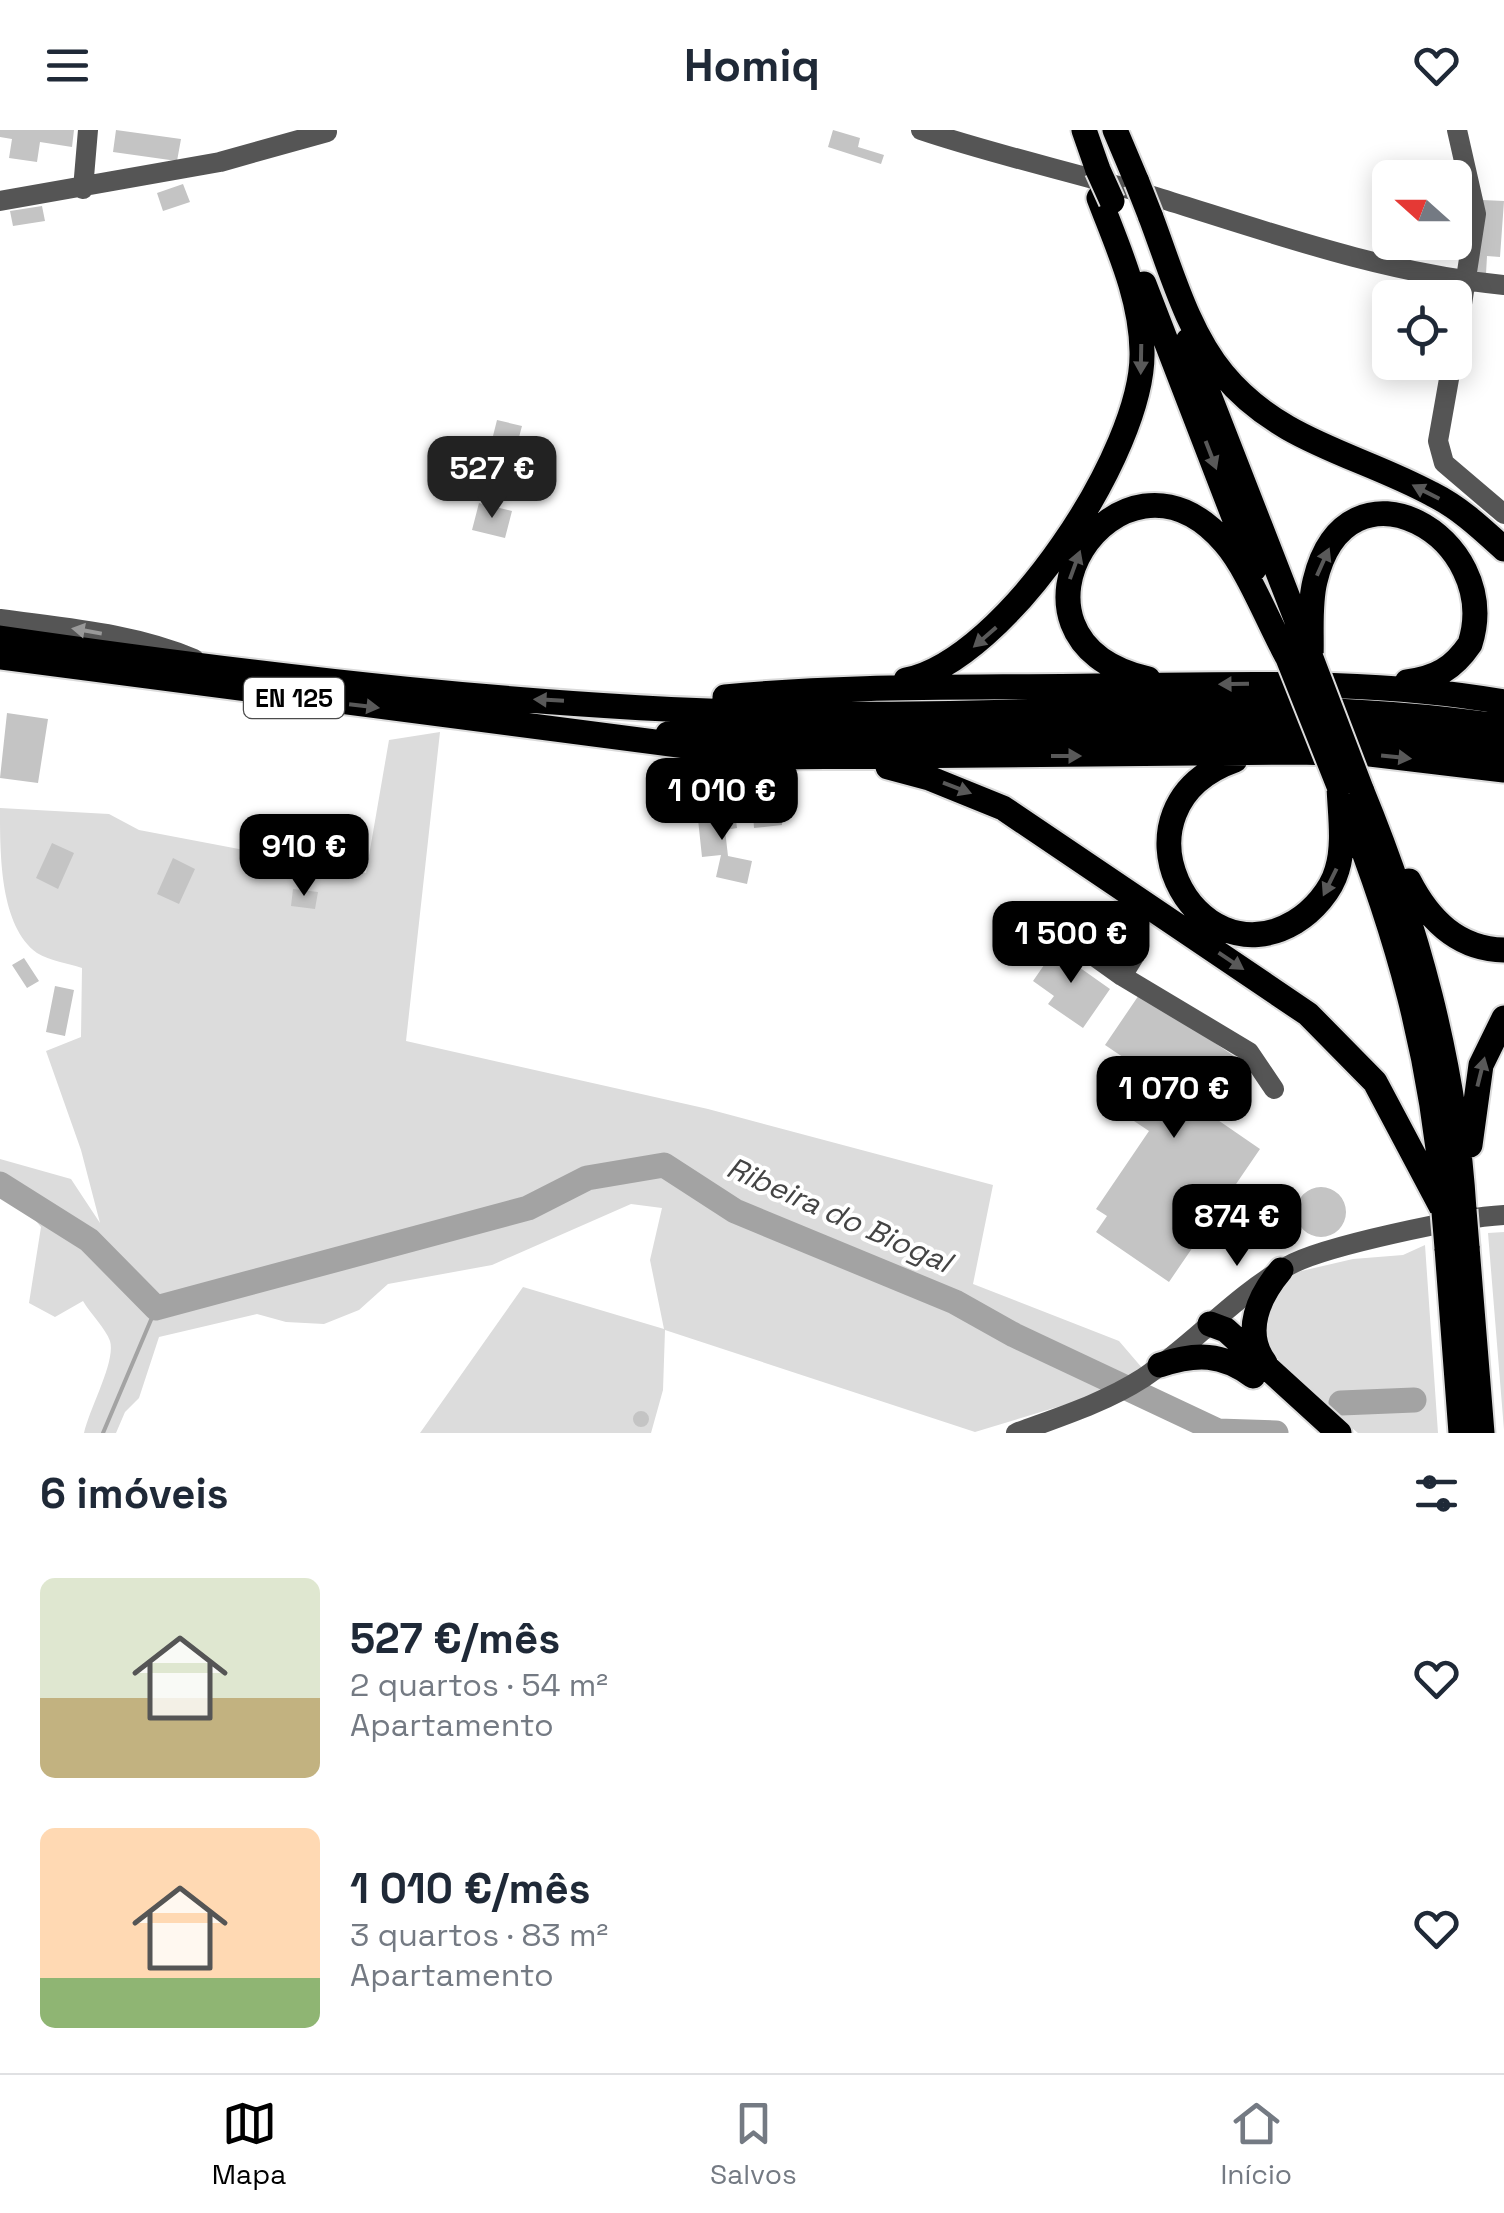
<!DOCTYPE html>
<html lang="pt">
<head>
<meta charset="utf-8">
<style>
  :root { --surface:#fff; --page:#f2f2f3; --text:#1f2937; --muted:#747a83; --line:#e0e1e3; --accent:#000 }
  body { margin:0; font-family:"Space Grotesk",sans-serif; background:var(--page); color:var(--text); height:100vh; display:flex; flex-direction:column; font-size:38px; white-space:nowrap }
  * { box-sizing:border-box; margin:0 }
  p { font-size:32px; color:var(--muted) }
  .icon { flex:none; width:55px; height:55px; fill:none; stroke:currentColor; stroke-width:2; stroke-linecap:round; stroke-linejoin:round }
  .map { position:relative; height:1303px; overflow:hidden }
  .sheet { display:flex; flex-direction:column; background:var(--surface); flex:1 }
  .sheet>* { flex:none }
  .needle { width:65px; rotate:291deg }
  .buttons { position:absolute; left:1372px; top:30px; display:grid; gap:20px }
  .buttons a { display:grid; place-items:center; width:100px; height:100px; border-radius:15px; background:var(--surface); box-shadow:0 5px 25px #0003; font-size:50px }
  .price { position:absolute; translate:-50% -85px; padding:0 22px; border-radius:20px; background:var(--accent); color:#fff; font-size:32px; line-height:65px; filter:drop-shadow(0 2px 5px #0008) }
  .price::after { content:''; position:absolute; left:50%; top:60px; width:30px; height:22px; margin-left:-15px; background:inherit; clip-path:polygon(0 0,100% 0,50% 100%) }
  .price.current { background:#222; color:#fff }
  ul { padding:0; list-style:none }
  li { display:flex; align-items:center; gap:30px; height:250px; padding:0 40px }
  li span { display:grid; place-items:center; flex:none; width:280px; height:200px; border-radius:15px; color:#555 }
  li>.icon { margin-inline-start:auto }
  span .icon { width:120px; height:120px; fill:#fffc; stroke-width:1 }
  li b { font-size:42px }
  h2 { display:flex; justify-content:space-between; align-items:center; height:120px; padding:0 40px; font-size:42px }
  header { display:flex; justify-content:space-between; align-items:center; height:130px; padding:0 40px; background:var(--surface); font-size:45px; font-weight:700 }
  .dock { display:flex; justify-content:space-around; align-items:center; height:140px; border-top:2px solid var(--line); background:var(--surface); font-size:28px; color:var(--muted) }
  .dock a { display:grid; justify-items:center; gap:5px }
  .dock .current { color:var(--accent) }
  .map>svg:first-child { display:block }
  .green { fill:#dcdcdc }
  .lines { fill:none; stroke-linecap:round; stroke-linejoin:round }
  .stream { stroke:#a3a3a3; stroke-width:4 }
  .river { stroke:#a3a3a3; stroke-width:25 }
  .building { fill:#c4c4c4 }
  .major-casing { stroke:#dbdbdb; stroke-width:29 }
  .minor { stroke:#555; stroke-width:20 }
  .major { stroke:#000; stroke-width:25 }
  .major-bridge-casing { stroke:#dbdbdb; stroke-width:29; stroke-linecap:butt }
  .major-bridge { stroke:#000; stroke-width:25 }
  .oneway { fill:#595959 }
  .oneway2 { fill:#999 }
  .labels { text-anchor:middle; stroke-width:8; stroke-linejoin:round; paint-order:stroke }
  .shield { fill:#fff; stroke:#4c4c4c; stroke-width:2.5 }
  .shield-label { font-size:25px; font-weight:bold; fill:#000 }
  .water-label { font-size:30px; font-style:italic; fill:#444; stroke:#fff }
</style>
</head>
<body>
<header><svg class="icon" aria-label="menu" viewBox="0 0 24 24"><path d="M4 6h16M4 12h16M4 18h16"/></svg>Homiq<svg class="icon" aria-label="heart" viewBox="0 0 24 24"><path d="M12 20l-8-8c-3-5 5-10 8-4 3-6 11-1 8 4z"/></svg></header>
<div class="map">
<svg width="1504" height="1303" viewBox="0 0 1504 1303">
  <rect width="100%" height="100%" fill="#fff"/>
  <path class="green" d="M440,602L406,911L708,979L993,1055L973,1154L1119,1211L1143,1239L1084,1269L975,1302L665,1200L663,1260L651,1303H420L523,1157L664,1199L650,1130L662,1078L631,1074L492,1135L388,1154L359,1180L324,1194L286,1192L257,1184L159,1207L139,1268L125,1282L116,1303H84C90,1277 116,1231 110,1211C106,1199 90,1183 83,1171L55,1187L29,1173L41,1097L25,1078L0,1067V1029L71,1049L100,1093L81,1020L46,921L81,907L82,838C68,833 50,831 37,823C0,796 0,726 0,678L109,684L139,700L366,743L389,610Z
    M1504,1102V1300L1488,1103Z
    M1425,1115L1438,1303H1358L1273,1233L1262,1213V1185L1276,1157L1297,1142L1353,1129L1403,1125Z"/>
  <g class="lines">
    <path class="stream" d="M103,1303L156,1178"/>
    <path class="river" d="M0,1054L89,1110L156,1178L528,1078L587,1048L664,1035L735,1081L955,1172L1014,1205L1218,1301L1276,1303
      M1341,1273L1414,1270"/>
  </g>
  <path class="building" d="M0,0H74L72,17L40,12L37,32L9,28L12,9L0,7Z
    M116,0L181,9L177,31L113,22Z
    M833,0L860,8L858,17L884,25L881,34L828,17Z
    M183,54L190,72L163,81L157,63Z
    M1482,70L1504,71L1500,127L1487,126L1486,144L1476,143Z
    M42,76L45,91L13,96L10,81Z
    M497,290L522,296L511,337L487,330Z
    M479,373L512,381L505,408L472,400Z
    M7,583L48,589L38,653L0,648Z
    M734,676L737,698L725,700L728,726L752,731L747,754L716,747L721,725L702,727L697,680Z
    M781,680L782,695L754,698L753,683Z
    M52,713L74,723L58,759L36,748Z
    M173,728L195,739L179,774L157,764Z
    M293,759L318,762L315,779L291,776Z
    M1060,812L1082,827L1076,835L1110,859L1083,898L1048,874L1054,866L1033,851Z
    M24,828L39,851L27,858L12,835Z
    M55,856L74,860L65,906L46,902Z
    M1141,862L1247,935L1212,986L1260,1019L1169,1152L1096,1102L1107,1086L1096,1079L1149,1001L1131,989L1157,950L1105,915Z
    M1296 1082a25 25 0 1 1 50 0a25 25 0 1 1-50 0Z
    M633 1289a8 8 0 1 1 16 0a8 8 0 1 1-16 0Z"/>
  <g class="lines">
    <g class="major-casing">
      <path id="major" d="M1084,0L1098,40
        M1115,0L1137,52
        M1150,85C1170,137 1187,201 1223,244C1279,312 1358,324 1432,364C1460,378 1481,398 1504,419
        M1144,154L1254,439
        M1188,211L1306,514
        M0,508C269,547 543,580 815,584C1044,588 1277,562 1504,597
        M0,527L770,627L1298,622L1370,624L1504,640
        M1311,528C1312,503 1309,475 1315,451C1347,317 1504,407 1470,514C1453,539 1436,548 1407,552
        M1148,549C976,508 1119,289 1225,413C1248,439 1270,496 1288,528
        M906,550C1005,531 1145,320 1142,221C1141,167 1118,118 1099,68
        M725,567C849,555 972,558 1096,556C1232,555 1369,548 1504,572
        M668,604L1289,598L1363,600L1504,615
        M1235,630C1103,677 1193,853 1295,792C1313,781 1331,761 1337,740C1345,714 1340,684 1339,656
        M888,637L929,648L1003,678L1308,884L1375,952L1444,1082
        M1361,659C1417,795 1455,933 1464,1080
        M1346,675C1398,806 1431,925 1443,1066
        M1409,751C1429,790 1458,819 1504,820
        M1470,1015L1481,935L1504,888
        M1467,1117L1482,1303
        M1447,1118L1461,1303
        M1210,1194L1226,1200L1339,1303
        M1265,1233C1242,1202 1259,1166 1281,1140
        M1160,1235C1196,1223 1222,1223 1253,1246"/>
    </g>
    <path class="minor" d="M921,0C998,26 1078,43 1156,67C1272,103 1383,143 1504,155
      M83,59L88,0
      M0,71L220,32L327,2
      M1455,219L1476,84L1457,0
      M1452,232L1438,311L1444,333L1504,384
      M0,489C65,498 133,503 194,529
      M1122,846L1135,825L1076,783L1062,803L1122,846L1249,922L1274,959
      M1016,1303C1059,1287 1104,1273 1143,1248C1194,1214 1234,1166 1288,1136C1323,1116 1462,1087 1504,1085"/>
    <use href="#major" class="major"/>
    <g class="major-bridge-casing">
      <path id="major-bridge" d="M1098,40L1112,71
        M1137,52L1150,85
        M1288,528L1339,656
        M1311,528L1361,659
        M1464,1080L1467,1117
        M1444,1082L1447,1118"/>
    </g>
    <use href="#major-bridge" class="major-bridge"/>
  </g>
  <defs><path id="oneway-solid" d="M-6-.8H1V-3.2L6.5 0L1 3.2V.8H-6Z" transform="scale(2.5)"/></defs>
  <g class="oneway">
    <use href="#oneway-solid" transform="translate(1141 229) rotate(91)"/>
    <use href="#oneway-solid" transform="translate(1211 325) rotate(69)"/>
    <use href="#oneway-solid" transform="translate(1426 362) rotate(-153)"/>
    <use href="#oneway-solid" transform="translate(1323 432) rotate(-66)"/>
    <use href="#oneway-solid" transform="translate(1075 435) rotate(-70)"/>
    <use href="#oneway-solid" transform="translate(985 507) rotate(139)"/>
    <use href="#oneway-solid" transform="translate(1234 554) rotate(179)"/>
    <use href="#oneway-solid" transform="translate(549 570) rotate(-177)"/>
    <use href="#oneway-solid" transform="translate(364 576) rotate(7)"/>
    <use href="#oneway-solid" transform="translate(1066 626)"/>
    <use href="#oneway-solid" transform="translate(1396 627) rotate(6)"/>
    <use href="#oneway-solid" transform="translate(957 658) rotate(21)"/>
    <use href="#oneway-solid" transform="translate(1330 752) rotate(116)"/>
    <use href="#oneway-solid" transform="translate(1231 831) rotate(34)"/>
    <use href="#oneway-solid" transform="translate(1481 942) rotate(-76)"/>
  </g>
  <use class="oneway2" href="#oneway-solid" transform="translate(87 501) rotate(-170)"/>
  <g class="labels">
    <rect class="shield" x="244" y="548" width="100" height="40" rx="8"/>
    <g class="shield-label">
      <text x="294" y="577">EN 125</text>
    </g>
    <g class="water-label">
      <text transform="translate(839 1085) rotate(24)" y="10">Ribeira do Biogal</text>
    </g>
  </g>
</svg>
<div class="buttons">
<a><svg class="needle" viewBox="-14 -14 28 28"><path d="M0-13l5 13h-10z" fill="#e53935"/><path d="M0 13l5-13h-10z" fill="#747a83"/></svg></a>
<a><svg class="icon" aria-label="locate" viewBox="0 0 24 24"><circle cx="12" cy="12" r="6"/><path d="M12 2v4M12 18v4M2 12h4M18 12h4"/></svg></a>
</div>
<b class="price current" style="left:492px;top:391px">527 €</b>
<b class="price" style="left:722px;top:713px">1 010 €</b>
<b class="price" style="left:304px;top:769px">910 €</b>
<b class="price" style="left:1071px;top:856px">1 500 €</b>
<b class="price" style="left:1174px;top:1011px">1 070 €</b>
<b class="price" style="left:1237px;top:1139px">874 €</b>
</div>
<section class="sheet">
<h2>6 imóveis<svg class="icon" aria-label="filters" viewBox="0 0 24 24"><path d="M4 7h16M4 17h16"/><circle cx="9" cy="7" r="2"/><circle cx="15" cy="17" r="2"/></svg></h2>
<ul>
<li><span style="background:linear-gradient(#dfe7d0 60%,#c2b280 0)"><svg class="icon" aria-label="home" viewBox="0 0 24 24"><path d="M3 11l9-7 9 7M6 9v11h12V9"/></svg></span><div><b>527 €/mês</b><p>2 quartos · 54 m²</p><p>Apartamento</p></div><svg class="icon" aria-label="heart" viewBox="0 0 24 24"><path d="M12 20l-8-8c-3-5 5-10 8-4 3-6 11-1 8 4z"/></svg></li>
<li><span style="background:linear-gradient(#ffd9b3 75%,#8fb573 0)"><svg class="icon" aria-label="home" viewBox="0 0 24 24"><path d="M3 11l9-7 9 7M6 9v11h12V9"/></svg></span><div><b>1 010 €/mês</b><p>3 quartos · 83 m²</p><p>Apartamento</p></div><svg class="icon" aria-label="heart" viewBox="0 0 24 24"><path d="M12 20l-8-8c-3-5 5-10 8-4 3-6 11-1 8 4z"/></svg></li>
</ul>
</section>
<nav class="dock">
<a class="current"><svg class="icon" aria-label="map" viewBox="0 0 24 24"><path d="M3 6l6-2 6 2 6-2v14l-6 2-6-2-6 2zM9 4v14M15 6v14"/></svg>Mapa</a>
<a><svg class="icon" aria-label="saved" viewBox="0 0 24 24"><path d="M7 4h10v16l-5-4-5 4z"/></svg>Salvos</a>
<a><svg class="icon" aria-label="home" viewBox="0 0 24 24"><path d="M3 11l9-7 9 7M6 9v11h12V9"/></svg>Início</a>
</nav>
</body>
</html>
